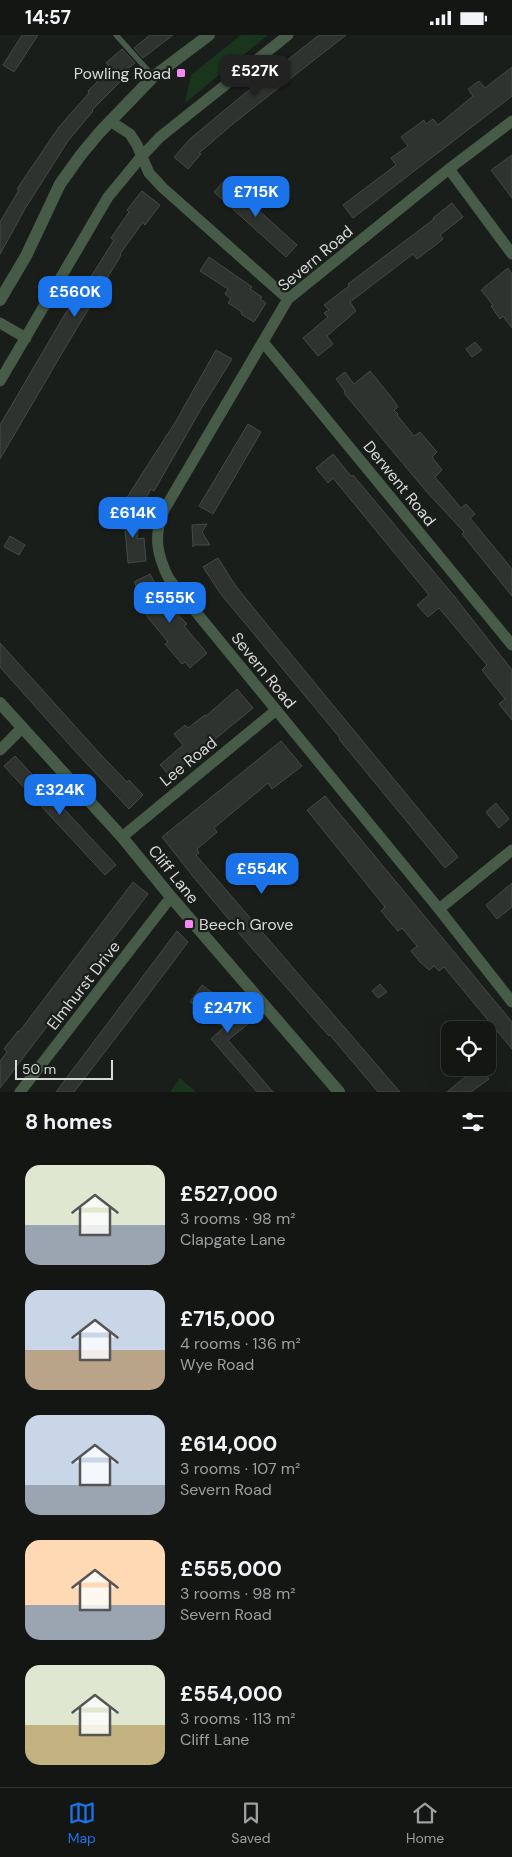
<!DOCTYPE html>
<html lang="en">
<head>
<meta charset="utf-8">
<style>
  :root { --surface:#141614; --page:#1d1f1d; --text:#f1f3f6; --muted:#9d9fa0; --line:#333534; --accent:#1a73e8 }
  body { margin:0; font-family:"DM Sans",sans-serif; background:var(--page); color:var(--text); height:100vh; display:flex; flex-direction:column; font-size:19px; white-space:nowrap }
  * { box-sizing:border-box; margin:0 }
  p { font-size:16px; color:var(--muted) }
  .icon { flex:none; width:28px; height:28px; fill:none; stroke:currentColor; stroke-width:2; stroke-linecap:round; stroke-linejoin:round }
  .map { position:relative; height:1057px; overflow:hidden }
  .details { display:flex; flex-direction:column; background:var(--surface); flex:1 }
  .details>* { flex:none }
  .buttons { position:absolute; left:441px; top:986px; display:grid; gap:10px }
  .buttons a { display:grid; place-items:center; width:55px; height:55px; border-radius:10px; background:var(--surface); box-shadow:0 5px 20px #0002,0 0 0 1px var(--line); font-size:25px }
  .scale { position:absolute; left:15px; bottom:12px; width:98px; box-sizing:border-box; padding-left:5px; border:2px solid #d7d9d7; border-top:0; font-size:14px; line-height:18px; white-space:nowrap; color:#d7d9d7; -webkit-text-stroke:4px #1a1e1a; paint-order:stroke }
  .price { position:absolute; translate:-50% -42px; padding:0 11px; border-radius:10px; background:var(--accent); color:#fff; font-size:16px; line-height:32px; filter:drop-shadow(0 1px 2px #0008) }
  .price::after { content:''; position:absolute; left:50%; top:30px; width:15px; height:11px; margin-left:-8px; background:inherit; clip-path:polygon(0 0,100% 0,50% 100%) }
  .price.current { background:#222; color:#fff }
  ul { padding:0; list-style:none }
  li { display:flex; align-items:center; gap:15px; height:125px; padding:0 25px }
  li span { display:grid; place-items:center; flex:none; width:140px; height:100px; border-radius:15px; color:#555 }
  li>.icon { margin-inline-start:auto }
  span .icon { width:60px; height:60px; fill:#fffc; stroke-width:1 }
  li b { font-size:21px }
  h2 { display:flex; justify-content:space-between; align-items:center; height:60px; padding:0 25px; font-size:21px }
  .status { display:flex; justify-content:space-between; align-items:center; height:35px; padding:0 25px; background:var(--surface); direction:ltr }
  .status svg { height:14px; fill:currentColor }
  .dock { display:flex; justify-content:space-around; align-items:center; height:70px; border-top:1px solid var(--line); background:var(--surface); font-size:14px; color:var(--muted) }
  .dock a { display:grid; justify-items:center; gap:2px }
  .dock .current { color:var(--accent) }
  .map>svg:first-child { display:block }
  .green { fill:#19361d }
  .building { fill:#2f332f; stroke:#454a45 }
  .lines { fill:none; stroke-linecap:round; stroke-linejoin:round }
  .service { stroke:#465c48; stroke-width:5.5 }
  .minor { stroke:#465c48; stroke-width:11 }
  .tertiary { stroke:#465c48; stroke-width:12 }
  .poi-dot { fill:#f28af2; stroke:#1a1e1a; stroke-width:2 }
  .labels { text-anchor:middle; stroke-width:4.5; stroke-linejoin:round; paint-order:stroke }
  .poi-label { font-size:16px; fill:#d7d9d7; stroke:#1a1e1a; text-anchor:end }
  .street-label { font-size:16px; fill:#d7d9d7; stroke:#1a1e1a }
</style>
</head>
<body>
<div class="status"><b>14:57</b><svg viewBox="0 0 49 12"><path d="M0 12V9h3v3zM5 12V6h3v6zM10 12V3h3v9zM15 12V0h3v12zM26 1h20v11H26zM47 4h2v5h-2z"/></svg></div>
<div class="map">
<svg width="512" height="1057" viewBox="0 0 512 1057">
  <rect width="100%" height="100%" fill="#1a1e1a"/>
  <path class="green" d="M241,0H268L185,68L191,40Z
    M180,1043L196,1057H170Z"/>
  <path class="building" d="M22,0H38L14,37L3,30Z
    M150,0H173L143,23L134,13Z
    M319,0H346L234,88L199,118L201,119L188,134L174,122L190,104L214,84L284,26L285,27Z
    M122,14L135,28L117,42L121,46L92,75L93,76L68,106L26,172L0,219V187L19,155L17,154L59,92L89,58L88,56L111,33L106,28Z
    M512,32V61L353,183L343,170L396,130L391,123L408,111L401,102L424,85L426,89L433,84L438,90L473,61L468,54L479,46L485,53Z
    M512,120V163L491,135Z
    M225,145L297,210L286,222L214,157Z
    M142,156L160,170L145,190L143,187L120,219L121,220L65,313L0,424V390L68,274L70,275L114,205L111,203L129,177L127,175Z
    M452,168L463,182L440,200L443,204L433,212L417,224L413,219L350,267L356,276L327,301L333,309L318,321L303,303L328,282L324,278L329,275L324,270L349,251L348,249L434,184L433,183Z
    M209,222L252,252L250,254L262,262L260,264L266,268L254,287L241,279L242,277L228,268L231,264L225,259L228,254L200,236Z
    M508,233L512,239V293L503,281L500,284L491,271L493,270L481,255Z
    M475,307L482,315L472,322L466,314Z
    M216,315L232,324L201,374L154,456L151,454L141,472L126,464L176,386Z
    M370,336L392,363L398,372L394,375L398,379L397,380L414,401L420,397L437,417L432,422L442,435L435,442L461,473L466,469L475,479L470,483L512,534V561L462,499L464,497L426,456L344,358L345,356L336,344L345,337L354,349Z
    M248,389L261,397L213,479L199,471Z
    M333,419L351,441L353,440L454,561L512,635V685L499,669L505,664L482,635L487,630L439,573L428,582L417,570L429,560L333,443L328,448L316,433Z
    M122,480L140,482L137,504L144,503L146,526L128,528L125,494H121Z
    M207,489L202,497L210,510H194L193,512L192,490Z
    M10,501L25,510L19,520L4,512Z
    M218,523L235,550L277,602L458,822L445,833L339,704L340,703L220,558L203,532Z
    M150,539L163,564L187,589L184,591L207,618L190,633L185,627L182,629L165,609L168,607L146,580L150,577L134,547Z
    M0,608L102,721L127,747L129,745L143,760L129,774L75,716L0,632Z
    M237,654L253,673L170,741L160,730L183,710L174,699L185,690L188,693L205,680L206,681Z
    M281,706L302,731L272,754L268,748L214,793L217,797L197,814L199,818L196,820L400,1057H378L330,1000L329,1001L236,895L237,894L195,844L162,802Z
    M15,721L116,830L105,840L4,731Z
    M325,761L512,987V1014L444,932L439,936L434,931L429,935L420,927L411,916L417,911L402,893L398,896L381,876L385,872L307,775Z
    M496,768L509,784L499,793L486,777Z
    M133,847L148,859L0,1053V1026L7,1017L4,1014L18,996L19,997Z
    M512,848V872L497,884L486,870Z
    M177,896L188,907L124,992L74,1057H56Z
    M380,949L387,957L378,963L372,956Z
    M202,950L237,976L248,989L228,1005L273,1057H257L211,1004L224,992L190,967Z
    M477,1032H480L489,1044L471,1057H447Z"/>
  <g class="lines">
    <path class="service" d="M116,0L153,41"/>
    <path class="minor" d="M110,86L130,99L137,110L149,138L163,153L288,264
      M512,86L449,134L288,264L164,475C153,501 157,520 169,544L439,874L512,967
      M449,134L512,219
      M0,288L26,303
      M263,307L512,610
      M0,346L108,162L141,122L160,102L288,0
      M0,715L22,693
      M122,802L275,676
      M439,874L512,815
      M20,1057L171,862"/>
    <path class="tertiary" d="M0,265L26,221L60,149L80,121L99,98L153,42L209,0
      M0,668L122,802L171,862L339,1057"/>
  </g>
  <g class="poi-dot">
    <rect x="176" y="33" width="10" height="10" rx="2.5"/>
    <rect x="184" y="884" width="10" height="10" rx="2.5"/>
  </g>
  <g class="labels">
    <g class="poi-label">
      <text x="171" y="44">Powling Road</text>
      <text x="199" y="895" text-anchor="start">Beech Grove</text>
    </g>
    <g class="street-label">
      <text transform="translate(315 223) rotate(-40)" y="6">Severn Road</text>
      <text transform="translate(400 448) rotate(51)" y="6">Derwent Road</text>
      <text transform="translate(264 635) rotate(51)" y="6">Severn Road</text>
      <text transform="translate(188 726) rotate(-39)" y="6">Lee Road</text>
      <text transform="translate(174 839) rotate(51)" y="6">Cliff Lane</text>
      <text transform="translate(83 950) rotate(-52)" y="6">Elmhurst Drive</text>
    </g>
  </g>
</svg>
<div class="buttons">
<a><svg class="icon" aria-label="locate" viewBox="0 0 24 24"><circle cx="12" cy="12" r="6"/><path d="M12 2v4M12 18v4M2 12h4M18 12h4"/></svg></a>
</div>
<div class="scale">50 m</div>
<b class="price current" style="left:255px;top:62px">£527K</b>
<b class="price" style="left:256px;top:183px">£715K</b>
<b class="price" style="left:75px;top:283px">£560K</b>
<b class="price" style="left:133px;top:504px">£614K</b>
<b class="price" style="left:170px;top:589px">£555K</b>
<b class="price" style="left:60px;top:781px">£324K</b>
<b class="price" style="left:262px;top:860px">£554K</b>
<b class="price" style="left:228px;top:999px">£247K</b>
</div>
<section class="details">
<h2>8 homes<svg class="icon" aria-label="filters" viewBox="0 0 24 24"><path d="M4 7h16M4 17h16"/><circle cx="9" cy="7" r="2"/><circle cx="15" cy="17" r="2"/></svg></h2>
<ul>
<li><span style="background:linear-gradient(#dfe7d0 60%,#9aa5b1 0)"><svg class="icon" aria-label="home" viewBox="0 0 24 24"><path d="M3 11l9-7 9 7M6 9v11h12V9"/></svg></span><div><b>£527,000</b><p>3 rooms · 98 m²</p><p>Clapgate Lane</p></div></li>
<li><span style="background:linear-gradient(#c9d6e8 60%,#b9a48a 0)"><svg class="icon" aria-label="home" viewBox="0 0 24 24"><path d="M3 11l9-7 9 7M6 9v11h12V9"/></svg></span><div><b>£715,000</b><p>4 rooms · 136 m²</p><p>Wye Road</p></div></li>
<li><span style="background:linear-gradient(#c9d6e8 70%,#9aa5b1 0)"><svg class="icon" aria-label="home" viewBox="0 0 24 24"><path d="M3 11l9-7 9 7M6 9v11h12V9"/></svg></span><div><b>£614,000</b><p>3 rooms · 107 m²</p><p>Severn Road</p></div></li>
<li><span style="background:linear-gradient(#ffd9b3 65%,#9aa5b1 0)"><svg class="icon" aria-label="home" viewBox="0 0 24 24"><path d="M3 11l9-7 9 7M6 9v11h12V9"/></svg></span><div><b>£555,000</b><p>3 rooms · 98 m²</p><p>Severn Road</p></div></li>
<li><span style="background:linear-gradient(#dfe7d0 60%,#c2b280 0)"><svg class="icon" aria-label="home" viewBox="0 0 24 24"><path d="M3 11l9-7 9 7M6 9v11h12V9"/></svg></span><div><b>£554,000</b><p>3 rooms · 113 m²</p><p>Cliff Lane</p></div></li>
</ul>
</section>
<nav class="dock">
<a class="current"><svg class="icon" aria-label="map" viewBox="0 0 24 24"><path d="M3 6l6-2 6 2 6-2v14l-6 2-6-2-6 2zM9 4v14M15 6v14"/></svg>Map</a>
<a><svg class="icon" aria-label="saved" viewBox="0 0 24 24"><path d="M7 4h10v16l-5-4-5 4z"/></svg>Saved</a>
<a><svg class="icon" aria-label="home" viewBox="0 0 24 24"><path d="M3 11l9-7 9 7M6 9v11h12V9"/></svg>Home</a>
</nav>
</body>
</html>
